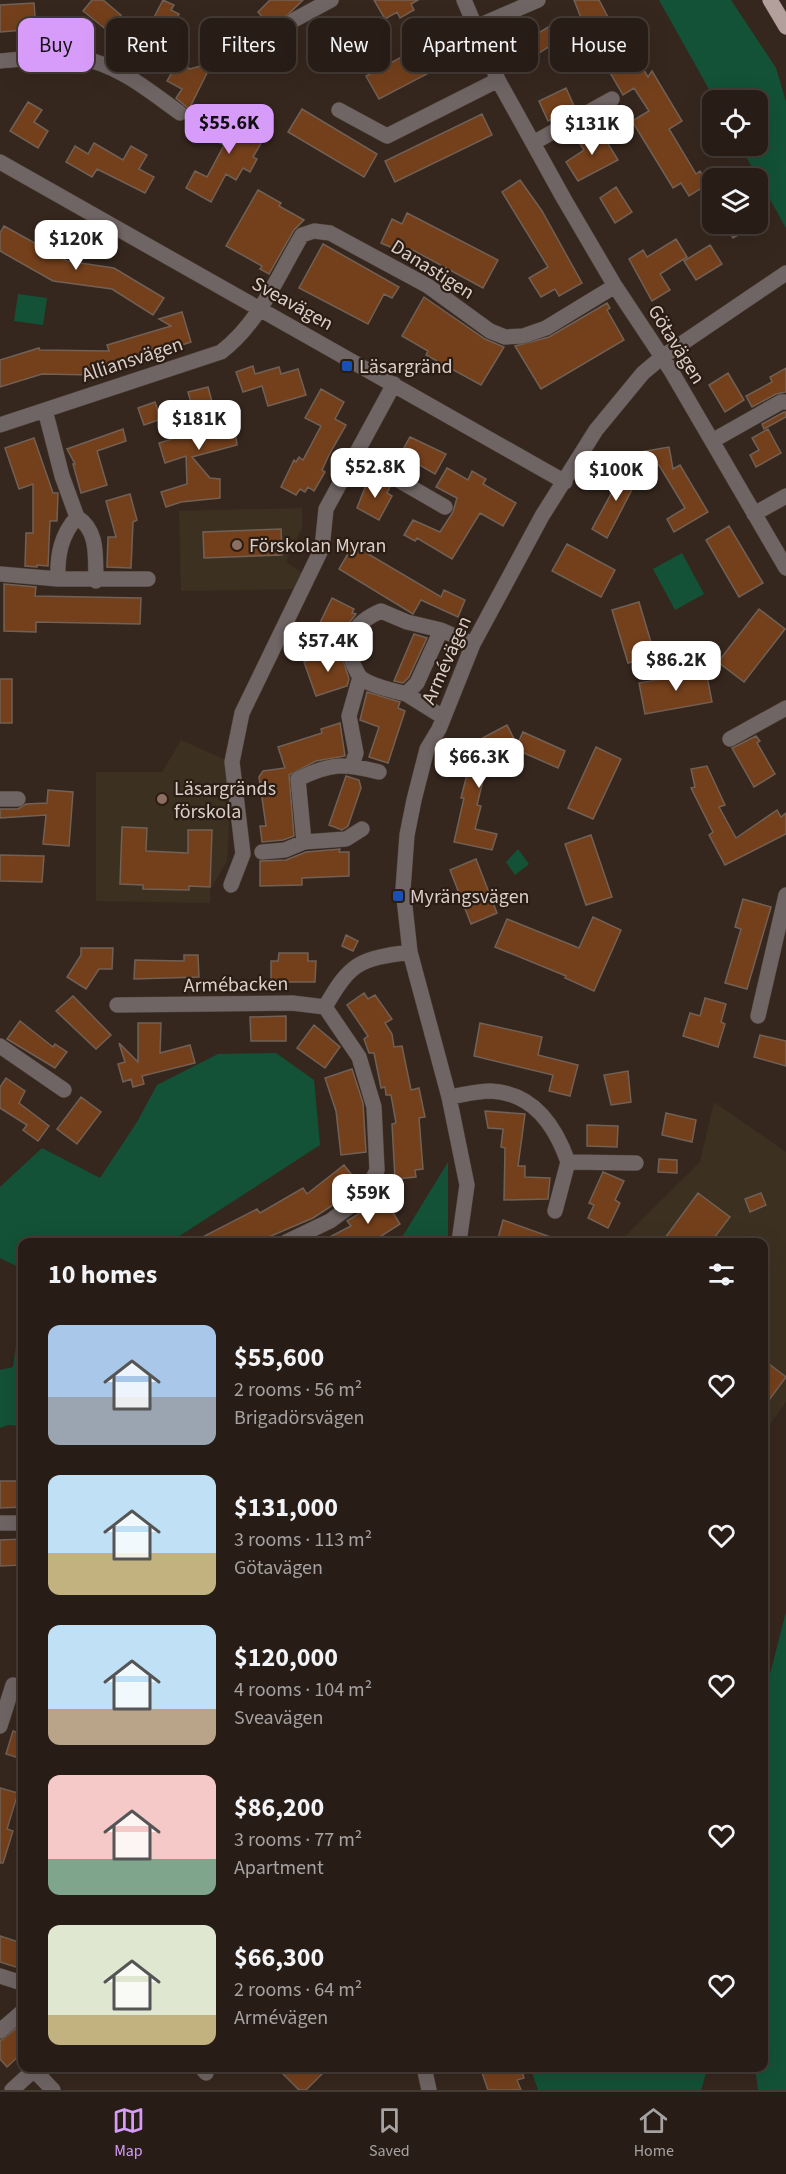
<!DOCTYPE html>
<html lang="en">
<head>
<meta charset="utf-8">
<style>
  :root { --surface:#281d16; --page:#30261f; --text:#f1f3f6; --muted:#a5a2a1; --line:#443b35; --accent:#d79bf9 }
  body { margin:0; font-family:"Source Sans 3",sans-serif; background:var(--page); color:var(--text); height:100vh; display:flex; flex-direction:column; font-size:22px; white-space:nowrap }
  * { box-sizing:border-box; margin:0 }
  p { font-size:20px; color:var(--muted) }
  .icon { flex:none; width:33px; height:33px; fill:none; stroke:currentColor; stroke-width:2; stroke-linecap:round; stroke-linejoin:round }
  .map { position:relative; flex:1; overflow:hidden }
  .drawer { position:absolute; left:18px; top:1238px; width:750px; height:834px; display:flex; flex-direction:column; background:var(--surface); border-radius:12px; box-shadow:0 6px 24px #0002,0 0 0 2px var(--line) }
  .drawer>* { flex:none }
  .hud { position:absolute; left:18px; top:18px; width:750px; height:54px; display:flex; gap:12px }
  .fabs { position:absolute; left:702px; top:90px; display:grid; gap:12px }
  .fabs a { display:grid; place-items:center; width:66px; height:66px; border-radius:12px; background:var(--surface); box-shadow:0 6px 24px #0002,0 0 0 2px var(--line); font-size:30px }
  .price { position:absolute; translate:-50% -51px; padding:0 14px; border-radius:12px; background:#fff; color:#222; font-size:20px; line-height:39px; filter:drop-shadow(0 2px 3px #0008) }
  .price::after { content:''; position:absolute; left:50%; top:36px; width:18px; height:14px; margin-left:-9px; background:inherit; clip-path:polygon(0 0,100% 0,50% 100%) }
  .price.current { background:var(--accent); color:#111 }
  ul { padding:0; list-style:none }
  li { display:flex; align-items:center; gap:18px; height:150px; padding:0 30px }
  li span { display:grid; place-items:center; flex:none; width:168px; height:120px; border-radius:12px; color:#555 }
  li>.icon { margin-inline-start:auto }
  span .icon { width:72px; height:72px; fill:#fffc; stroke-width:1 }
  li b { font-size:26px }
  h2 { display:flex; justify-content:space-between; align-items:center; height:72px; padding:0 30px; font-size:26px }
  .tag { padding:0 21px; border-radius:12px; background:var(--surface); box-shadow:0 6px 24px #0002,0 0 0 2px var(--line); font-size:21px; line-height:54px }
  .tag.current { background:var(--accent); color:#111 }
  .dock { display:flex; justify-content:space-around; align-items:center; height:84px; border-top:2px solid var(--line); background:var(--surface); font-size:16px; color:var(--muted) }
  .dock a { display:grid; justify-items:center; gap:3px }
  .dock .current { color:var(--accent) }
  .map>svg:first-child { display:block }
  .education { fill:#3c3021 }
  .green { fill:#135237 }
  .building { fill:#74401c; stroke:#716055; stroke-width:1.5 }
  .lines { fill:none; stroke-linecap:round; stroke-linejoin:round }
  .minor-casing { stroke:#504239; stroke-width:16 }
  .major-casing { stroke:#504239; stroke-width:16 }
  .minor { stroke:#6f6564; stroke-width:15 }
  .major { stroke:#b39f9c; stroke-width:15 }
  .transit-dot { fill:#1a4fb4; stroke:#2c1d14; stroke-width:2 }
  .education-dot { fill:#8d6e63; stroke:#2c1d14; stroke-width:2 }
  .labels { text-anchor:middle; stroke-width:4.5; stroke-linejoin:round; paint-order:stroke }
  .street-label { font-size:20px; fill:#d9cfc9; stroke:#2c1d14 }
  .poi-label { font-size:20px; fill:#d9cfc9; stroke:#2c1d14; text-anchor:start }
</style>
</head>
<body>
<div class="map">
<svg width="786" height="2090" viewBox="0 0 786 2090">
  <rect width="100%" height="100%" fill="#36271e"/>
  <path class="education" d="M302,508V528L286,562L304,574L296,589L181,591L179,511Z
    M181,740L226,760L229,826L227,861L210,890V903L96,901V772H162Z
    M714,1102L786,1152V1402L764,1433V1242H619L700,1162Z"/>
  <path class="green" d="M659,0H731L776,68L786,102V228L740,146H758V100H715Z
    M18,294L47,298L43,325L14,321Z
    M682,553L704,594L675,610L653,569Z
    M518,849L529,864L515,875L506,862Z
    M276,1053L314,1080L320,1145L170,1242H22V1269L0,1258V1187L42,1148L100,1178L137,1122L157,1085L218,1054Z
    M448,1162V1235L444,1242H393L404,1234Z
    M22,1315V1426L8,1425L0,1428V1370L13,1367L20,1317Z
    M786,1612V2090H758L755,2067H764V1697Z
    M530,2067H708L701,2090H538Z"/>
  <path class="building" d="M92,0H103L121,15L108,31L83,11Z
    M163,0L174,5L171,10L179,14L165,42L146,33Z
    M270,0H303L273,29L258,12Z
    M374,0H418L411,4L414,10L400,18L397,12L385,19Z
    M574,0H599L609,19L585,28Z
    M34,3L36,29L0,32V5Z
    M341,19L353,39L320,58L311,41L318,37L316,33Z
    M558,21L567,35L519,66L510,46L537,34Z
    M76,24L88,25L87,42L75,41Z
    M452,30L465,54L379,99L366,76Z
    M628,44L648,77L652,71L682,121L669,129L696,174L700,171L708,184L689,196L681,183L673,188L632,121L649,111L634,88L623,95L602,59Z
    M178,62L190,69L200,66L208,71L189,109L176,98L182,89L167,81Z
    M566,88L575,108L548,121L539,101Z
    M28,102L42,110L34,122L48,131L38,148L10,131Z
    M302,109L377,154L364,177L288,132Z
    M227,111L267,133L253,157L257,159L250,172L243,168L236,180L226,174L211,202L186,188L195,171L207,177L224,145L212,139Z
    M482,114L492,135L395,182L385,161Z
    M599,129L618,160L578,181L566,162L584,150L578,141Z
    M94,143L123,160L131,146L147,155L139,169L154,177L145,193L97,169L92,177L66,162L75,146L88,154Z
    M520,180L542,211L582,283L559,296L555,289L541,297L529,278L548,267L502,192Z
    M616,187L632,212L615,223L600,198Z
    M258,190L281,203L279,206L304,220L294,230L269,274L260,269L262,266L226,246Z
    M407,213L498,260L483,288L411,249L410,251L397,245L395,249L381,243L392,219L402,224Z
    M725,224H758L733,238Z
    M4,226L67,261L114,268L164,298L153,315L112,289L53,281L0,251V233Z
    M676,239L687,257L660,274L670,290L652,301L629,259L643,250L647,257Z
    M323,244L399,287L392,298L384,294L368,324L299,288Z
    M710,245L722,264L696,280L684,261Z
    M424,297L485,339L504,347L481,385L426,355L428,351L402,336Z
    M607,303L610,308L607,310L624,340L541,389L515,346L549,337Z
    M182,312L191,342L155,354L156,357L95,375L42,374L0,387V360L39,348L40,350L109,351L107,345L171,326L159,319Z
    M253,366L255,374L279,367L281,374L298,369L306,395L268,406L262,386L243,392L236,372Z
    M786,368V392L776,394L752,407L746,396L772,382L770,377Z
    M728,373L744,400L725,412L709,385Z
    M208,387L217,420L229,416L231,425L234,424L237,445L192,457L210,478L220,479V498L181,502L166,507L161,492L187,484L186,456L165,463L159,443L199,431L188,392Z
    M321,389L344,402L335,419L346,425L329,455L322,470L325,472L314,491L308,487L305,492L300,489L296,495L281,487L294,460L296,462L299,457L303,460L321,426L305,418Z
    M155,402L161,419L144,425L138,408Z
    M784,412H786V417L764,429L762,424Z
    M123,429L126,441L97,451L107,485L81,493L73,464H75L67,449Z
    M768,429L781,453L756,467L750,455L759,450L752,438Z
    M410,437L446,454L435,474L411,460L404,472L389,463L396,451L401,453Z
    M34,438L53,493H58L57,521H50L48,566L37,565V567L25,566L26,533H33V484L19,489L5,448Z
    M669,447L673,469L680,465L708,512L674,532L667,519L685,508L659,465L637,469L634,453Z
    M626,466L640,474L607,538L592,529Z
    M447,468L468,480L472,471L486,479L483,484L516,503L503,526L480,513L452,559L417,538L415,541L404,535L413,520L440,532L453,512L457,498L436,487Z
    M368,480L377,486L380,481L390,487L387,493L392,496L379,520L357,508Z
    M130,494L137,520L133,522L131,568L107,567L108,537H116L106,501Z
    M729,526L763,583L739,597L706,540Z
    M281,529L282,555L204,558L203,532Z
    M567,544L615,570L601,597L552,571Z
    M353,545L441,597L444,590L465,600L458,617L421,600L413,614L339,569Z
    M4,584L36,587L35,596L141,598L140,624L36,622V632L4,631Z
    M332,598L354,609L352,613L356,614L345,628L341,643L316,631Z
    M639,602L655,656L628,663L612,610Z
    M759,609L785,629L744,682L718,662Z
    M414,634L427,638L409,677L403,683L394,681Z
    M340,650L349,679L347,686L316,696L304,662Z
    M706,671L712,702L645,714L639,683Z
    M0,679H12V723H0Z
    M367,692L400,702L398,708L405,711L388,763L369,757L379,727L360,720Z
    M340,723L345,756L316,761L289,775L294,836L283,840L262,842L260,826H266L259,777L263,771L285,768L278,747L322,733L321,729Z
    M507,725L516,743L489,756L477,805L481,806L475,829L497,834L492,850L454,842L464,798H461L475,742Z
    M523,732L565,751L558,768L515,749Z
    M756,736L760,741L757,743L775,774L754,787L732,748Z
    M596,747L621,759L593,819L568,808Z
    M707,766L725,805L719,807L736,838L777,810L781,817L786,813V834L725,865L709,835L713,832L691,788L695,787L691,769Z
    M346,776L359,780L361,788L348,826L342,830L329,825Z
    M48,790L73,792L69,846L43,844L46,815L0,818V809H18L26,804L47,803Z
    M122,827L147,828L146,851L188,853V830H212L210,887L189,886V890L143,889V885L120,884Z
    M591,835L612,897L586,905L565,844Z
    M340,849L339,852H349V876L302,878V885L260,886V861L286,860L306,852Z
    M0,855L44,856L42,882L0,881Z
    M476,859L497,913L471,924L450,870Z
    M743,899L771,907L747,989L725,983L741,929L735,927Z
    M593,917L621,930L594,991L565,978L566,976L495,947L507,919L579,948Z
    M346,935L358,941L353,951L342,946Z
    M81,948H113L112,969H99L86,989L67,977L81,955Z
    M279,953H308V961H316L315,982H271V961H278Z
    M184,955H198L199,977L134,979L135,960L184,961Z
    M364,993L368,999L375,995L392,1019L385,1023L392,1034L394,1047L402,1046L411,1090L419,1088L425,1117L419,1118L423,1169L415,1170L416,1177L395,1179L392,1124L396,1123L391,1095H386L385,1087L381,1088L374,1053H369L364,1039L368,1036L347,1005Z
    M73,996L111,1035L96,1049L56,1011Z
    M705,998L726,1004L721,1022L725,1024L718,1047L683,1036L690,1013L700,1016Z
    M286,1016V1041H251L250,1017Z
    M20,1021L53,1047L55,1044L67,1052L55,1068L7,1039Z
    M138,1023H161L160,1053L190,1045L195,1063L142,1076L144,1084L133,1087L131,1079L123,1082L118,1064L125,1062L119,1043L138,1062Z
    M480,1023L542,1037L538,1055L578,1065L570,1096L549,1091L553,1075L474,1056Z
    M314,1025L340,1047L325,1068L297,1048Z
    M760,1035L786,1041V1066L754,1057Z
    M352,1069L363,1103L366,1152L341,1155L336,1111L325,1078Z
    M628,1071L631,1102L611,1105L604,1075Z
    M6,1078L25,1091L19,1103L49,1126L38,1141L23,1130L27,1125L0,1108V1087Z
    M81,1097L101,1112L77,1144L57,1129Z
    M485,1111L525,1114L518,1166H525V1177L550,1178L548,1199L504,1200L505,1148L501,1147L503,1129L488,1128Z
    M666,1113L696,1120L692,1142L662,1135Z
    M587,1125L618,1126L617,1147L587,1146Z
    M659,1159L677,1160V1173L658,1172Z
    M344,1165L359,1184L356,1190L313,1218L257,1242H193L257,1209L260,1213L303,1188L307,1194Z
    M603,1172L624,1181L615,1200L620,1203L608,1228L588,1218L594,1205L589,1203Z
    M698,1193L730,1217L711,1242H662Z
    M761,1193L766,1205L750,1212L745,1199Z
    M384,1198L400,1224L372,1242H320L351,1226L347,1221Z
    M503,1220L556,1239L555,1242H497Z
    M764,1360L786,1377L764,1407Z
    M0,1481H22V1507L0,1508Z
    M22,1539V1565L0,1566V1540Z
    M13,1731L22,1734V1759L6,1754Z
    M0,1788L18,1793L7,1829L13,1831L3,1863H0Z
    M0,1936L22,1943V1969L0,1962Z
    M22,2024V2053L7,2067L0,2059V2041Z
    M276,2067H329L306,2090H299Z
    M480,2067H521L524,2078L517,2080L521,2090H488Z"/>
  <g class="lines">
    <g class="minor-casing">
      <path id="minor" d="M464,0L498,80L564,199L615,286L670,369L786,568
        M294,20L331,0
        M476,27L538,0
        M0,61C29,59 64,52 93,61C126,71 152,93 180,113
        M339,110L387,136L498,80
        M533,143L612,99
        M0,162L565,482
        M45,410L62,476L77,517C61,535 57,555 58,579
        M0,425L221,352C260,322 277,277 302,235L314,231L330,233L428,286L490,331L505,337L523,336L546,328L615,286
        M712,441L781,402H786
        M355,455L445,507
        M754,514L786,496
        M77,517C99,531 95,557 96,581
        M0,574L58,579H148
        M441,630L407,622L381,611C357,621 342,639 354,666C356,670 358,675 361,678C373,687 392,690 406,694L417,683L441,630L473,644
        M406,694L443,717
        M730,739L786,708
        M352,765L356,753L349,716L360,677
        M0,799H18
        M362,829L346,839L304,842L298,779C331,763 344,763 379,772
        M262,852L285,850L304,842
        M231,885L243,854L232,762L242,713L322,548L326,509L394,384
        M117,1005L292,1003L325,1007
        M758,1016L786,895
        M0,1046L64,1090
        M449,1097C462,1095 477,1091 491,1091C533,1093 555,1125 568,1162L555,1211
        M568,1162L636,1163
        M286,1242L330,1221L364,1196L377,1170L374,1107L359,1057L325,1007C351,962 359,959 410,952
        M459,1242L467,1185L449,1097L410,952L403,889L407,835L414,800L427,749L439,729L473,644L542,516L596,430L643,373L662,357L786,273
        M0,1523H22
        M0,1726L13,1685
        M0,1976L22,1983
        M0,2031L22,2012
        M201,2067L206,2073
        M424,2067L429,2090
        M34,2070L53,2090
        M12,2090L37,2067"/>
    </g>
    <g class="major-casing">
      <path id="major" d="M770,0L786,27"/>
    </g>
    <use href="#minor" class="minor"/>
    <use href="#major" class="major"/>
  </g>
  <g class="transit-dot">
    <rect x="341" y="360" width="12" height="12" rx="3"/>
    <rect x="392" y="890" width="12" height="12" rx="3"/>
  </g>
  <g class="education-dot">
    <circle cx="237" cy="545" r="6"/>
    <circle cx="162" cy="799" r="6"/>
  </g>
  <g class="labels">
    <g class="street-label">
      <text transform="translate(433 269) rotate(32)" y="7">Danastigen</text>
      <text transform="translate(293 303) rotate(29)" y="7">Sveavägen</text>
      <text transform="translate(677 344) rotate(58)" y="7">Götavägen</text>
      <text transform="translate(132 359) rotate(-18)" y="7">Alliansvägen</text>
      <text transform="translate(446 660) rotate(-66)" y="7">Armévägen</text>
      <text transform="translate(236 984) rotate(-1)" y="7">Armébacken</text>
    </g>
    <g class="poi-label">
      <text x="359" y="373">Läsargränd</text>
      <text x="249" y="552">Förskolan Myran</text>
      <text x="174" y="795">Läsargränds<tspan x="174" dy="23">förskola</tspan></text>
      <text x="410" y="903">Myrängsvägen</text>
    </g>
  </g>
</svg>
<div class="fabs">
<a><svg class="icon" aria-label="locate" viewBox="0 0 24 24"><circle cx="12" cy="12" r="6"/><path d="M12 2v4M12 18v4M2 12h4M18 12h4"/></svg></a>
<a><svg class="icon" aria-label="layers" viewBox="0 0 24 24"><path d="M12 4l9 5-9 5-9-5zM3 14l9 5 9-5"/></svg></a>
</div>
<b class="price current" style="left:229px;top:155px">$55.6K</b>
<b class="price" style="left:592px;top:156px">$131K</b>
<b class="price" style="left:76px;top:271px">$120K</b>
<b class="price" style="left:199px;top:451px">$181K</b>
<b class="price" style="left:375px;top:499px">$52.8K</b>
<b class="price" style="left:616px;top:502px">$100K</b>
<b class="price" style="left:328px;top:673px">$57.4K</b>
<b class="price" style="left:676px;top:692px">$86.2K</b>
<b class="price" style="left:479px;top:789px">$66.3K</b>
<b class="price" style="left:368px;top:1225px">$59K</b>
<div class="hud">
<a class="tag current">Buy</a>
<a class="tag">Rent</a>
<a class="tag">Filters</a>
<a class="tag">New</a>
<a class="tag">Apartment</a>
<a class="tag">House</a>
</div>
<section class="drawer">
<h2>10 homes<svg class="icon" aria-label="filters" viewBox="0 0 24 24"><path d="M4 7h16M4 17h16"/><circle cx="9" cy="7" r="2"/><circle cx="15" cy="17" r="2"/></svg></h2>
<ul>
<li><span style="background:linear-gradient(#a9c7e8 60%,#9aa5b1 0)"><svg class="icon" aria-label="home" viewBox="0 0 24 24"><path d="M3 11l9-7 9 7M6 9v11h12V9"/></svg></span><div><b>$55,600</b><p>2 rooms · 56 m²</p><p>Brigadörsvägen</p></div><svg class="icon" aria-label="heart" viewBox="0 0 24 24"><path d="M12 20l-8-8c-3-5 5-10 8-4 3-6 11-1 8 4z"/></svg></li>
<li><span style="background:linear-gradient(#bfe0f5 65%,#c2b280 0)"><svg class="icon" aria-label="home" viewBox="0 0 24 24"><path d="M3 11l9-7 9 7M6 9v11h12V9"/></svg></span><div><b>$131,000</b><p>3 rooms · 113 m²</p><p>Götavägen</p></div><svg class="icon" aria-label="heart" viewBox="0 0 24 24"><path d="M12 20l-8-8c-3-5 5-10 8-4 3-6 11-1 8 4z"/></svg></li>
<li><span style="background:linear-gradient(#bfe0f5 70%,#b9a48a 0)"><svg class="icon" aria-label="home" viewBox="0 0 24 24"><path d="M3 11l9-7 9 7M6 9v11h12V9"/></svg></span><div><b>$120,000</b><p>4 rooms · 104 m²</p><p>Sveavägen</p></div><svg class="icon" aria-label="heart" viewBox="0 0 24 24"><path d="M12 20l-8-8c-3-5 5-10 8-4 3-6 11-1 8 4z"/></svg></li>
<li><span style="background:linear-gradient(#f6c9c9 70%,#7fa58c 0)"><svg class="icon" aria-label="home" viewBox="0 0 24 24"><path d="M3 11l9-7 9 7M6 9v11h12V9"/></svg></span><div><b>$86,200</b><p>3 rooms · 77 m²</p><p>Apartment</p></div><svg class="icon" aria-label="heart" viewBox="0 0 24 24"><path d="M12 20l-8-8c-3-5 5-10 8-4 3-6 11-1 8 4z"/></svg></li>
<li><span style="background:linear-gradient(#dfe7d0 75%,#c2b280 0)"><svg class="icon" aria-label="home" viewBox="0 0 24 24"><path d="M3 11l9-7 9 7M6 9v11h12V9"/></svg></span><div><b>$66,300</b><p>2 rooms · 64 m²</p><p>Armévägen</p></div><svg class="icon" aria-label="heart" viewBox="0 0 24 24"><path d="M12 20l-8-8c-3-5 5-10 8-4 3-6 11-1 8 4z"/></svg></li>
</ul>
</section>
</div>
<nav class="dock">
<a class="current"><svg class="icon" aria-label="map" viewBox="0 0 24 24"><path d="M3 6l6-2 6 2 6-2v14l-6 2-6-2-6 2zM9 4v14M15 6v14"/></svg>Map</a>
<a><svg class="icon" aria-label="saved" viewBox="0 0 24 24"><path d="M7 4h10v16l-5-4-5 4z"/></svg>Saved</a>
<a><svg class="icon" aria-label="home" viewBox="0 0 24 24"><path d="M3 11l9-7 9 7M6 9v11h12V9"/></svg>Home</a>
</nav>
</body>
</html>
